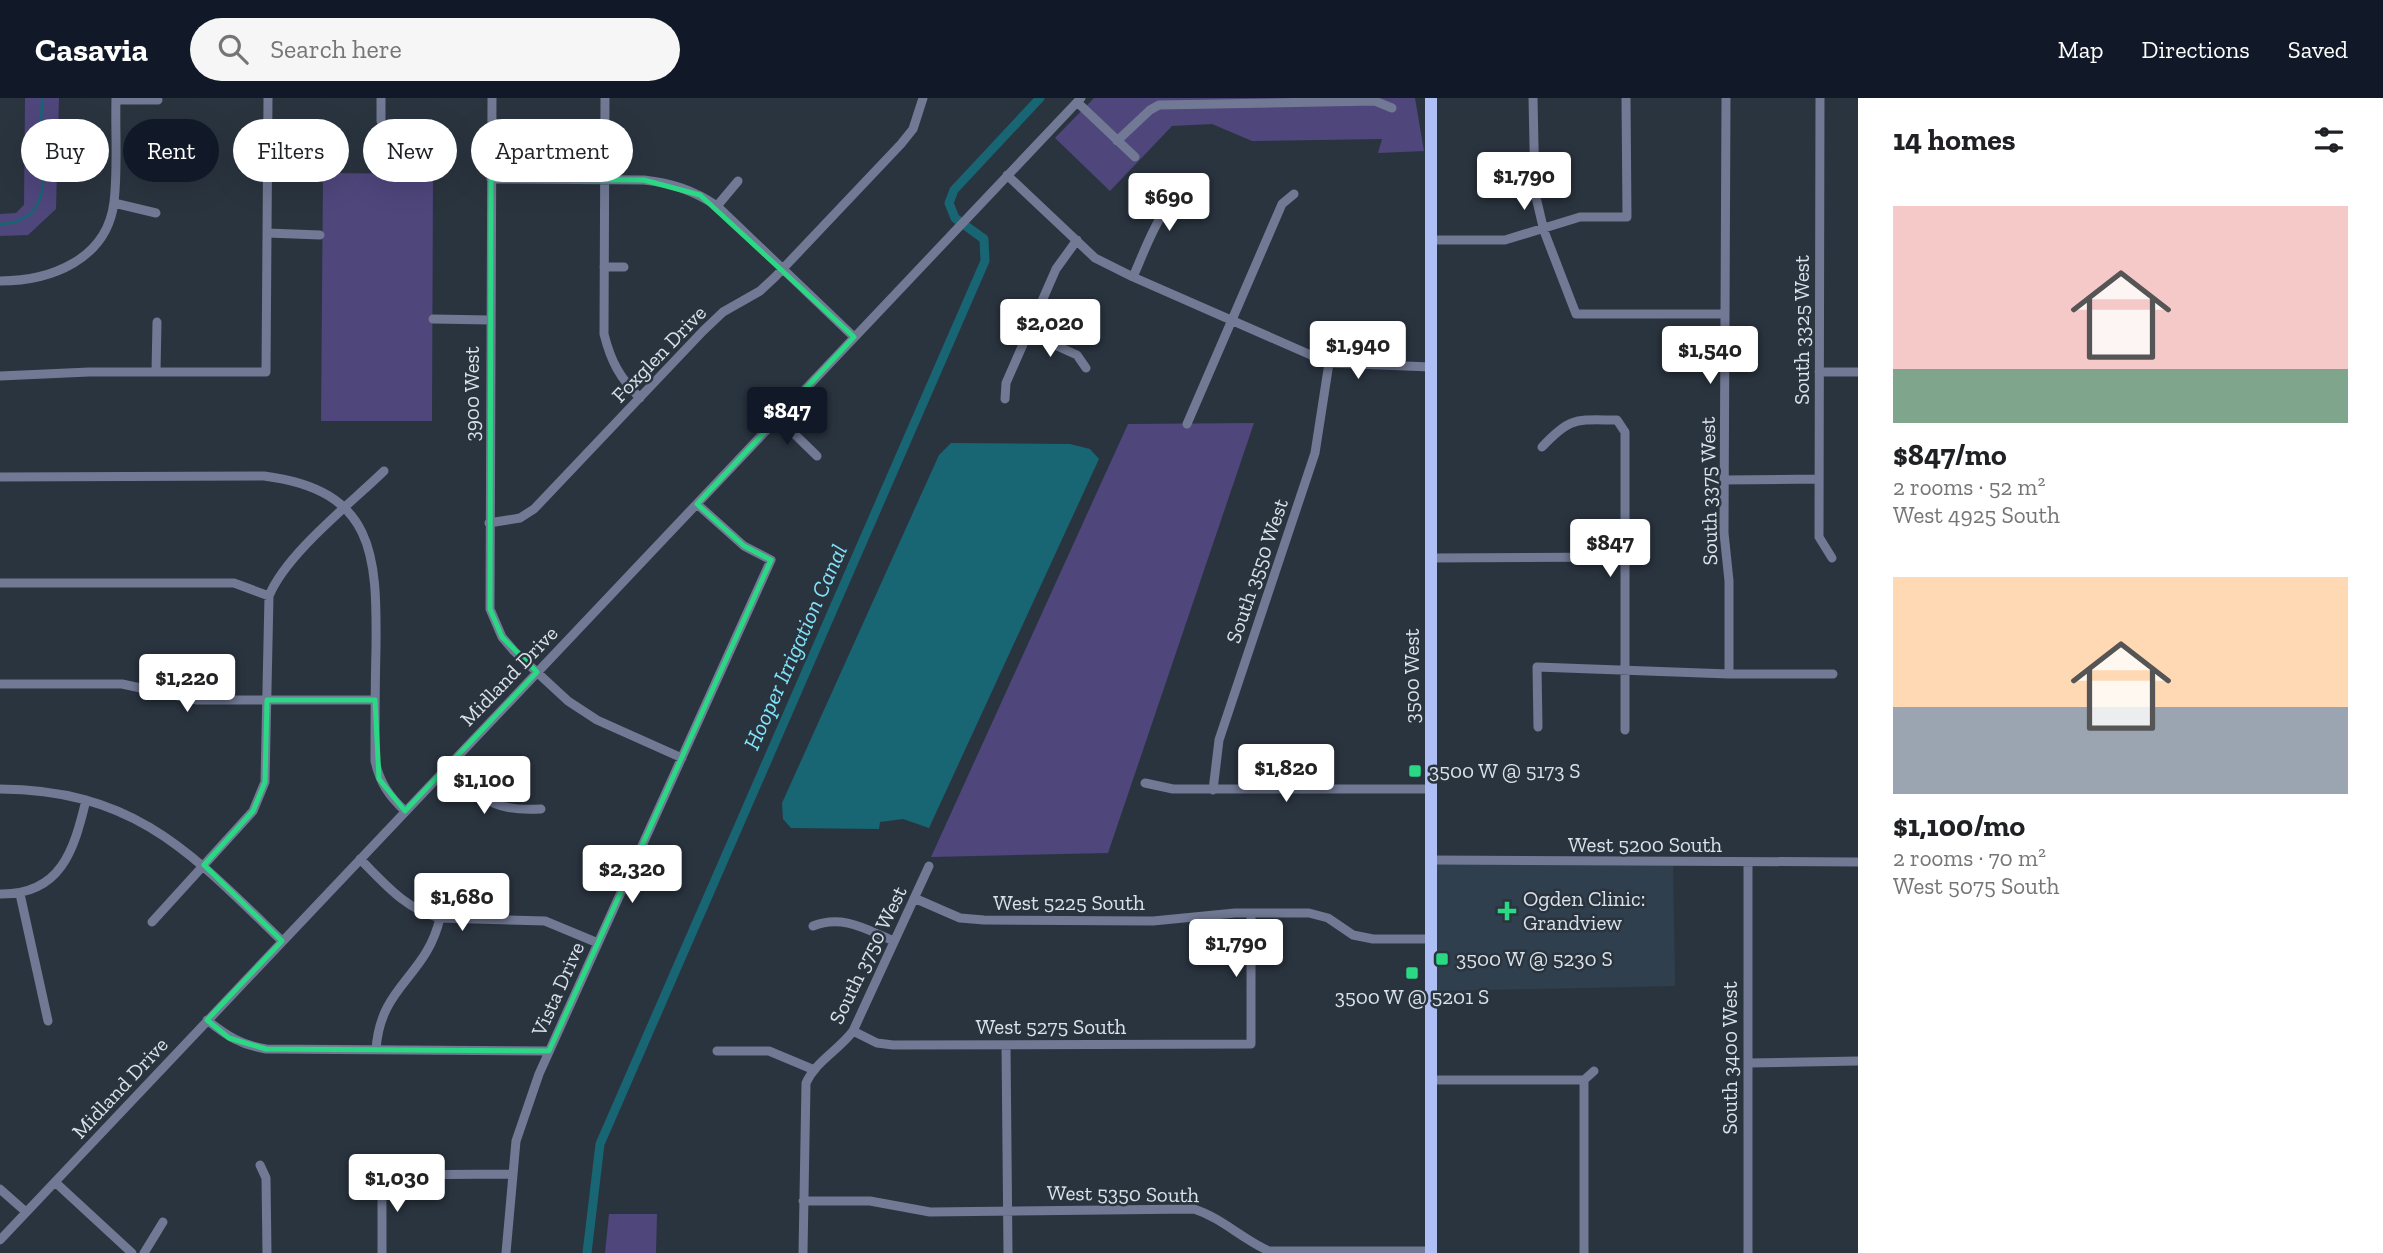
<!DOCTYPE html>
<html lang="en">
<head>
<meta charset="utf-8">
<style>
  :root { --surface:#fff; --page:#f6f6f6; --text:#202124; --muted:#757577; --accent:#111827 }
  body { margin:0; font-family:"Zilla Slab",serif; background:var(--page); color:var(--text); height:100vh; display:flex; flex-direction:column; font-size:26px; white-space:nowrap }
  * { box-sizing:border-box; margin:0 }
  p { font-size:23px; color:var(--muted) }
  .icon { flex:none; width:38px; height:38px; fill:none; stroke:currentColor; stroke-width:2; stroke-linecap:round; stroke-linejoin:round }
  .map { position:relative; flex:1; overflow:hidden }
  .sheet { display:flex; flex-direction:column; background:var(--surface); width:525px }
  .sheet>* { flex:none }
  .hud { position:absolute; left:21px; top:21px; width:665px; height:63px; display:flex; gap:14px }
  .price { position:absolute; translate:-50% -60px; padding:0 16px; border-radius:7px; background:#fff; color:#222; font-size:23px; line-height:46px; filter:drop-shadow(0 2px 4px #0008) }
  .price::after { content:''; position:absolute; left:50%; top:42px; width:21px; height:16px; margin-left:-10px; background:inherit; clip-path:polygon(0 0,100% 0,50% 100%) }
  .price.current { background:var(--accent); color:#fff }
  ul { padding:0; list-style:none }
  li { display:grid; align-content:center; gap:14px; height:371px; padding:0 35px }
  li span { display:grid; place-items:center; height:217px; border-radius:0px; color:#555 }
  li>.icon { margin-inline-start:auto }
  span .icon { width:126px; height:126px; fill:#fffc; stroke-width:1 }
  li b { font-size:30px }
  h2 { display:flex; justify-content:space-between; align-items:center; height:84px; padding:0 35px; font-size:30px }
  .chip { padding:0 24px; border-radius:32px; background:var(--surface); box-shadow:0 7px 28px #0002; font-size:24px; line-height:63px }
  .chip.current { background:var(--accent); color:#fff }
  header { display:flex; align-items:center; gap:42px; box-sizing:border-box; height:98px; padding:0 35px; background:var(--accent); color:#fff }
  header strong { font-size:33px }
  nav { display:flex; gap:38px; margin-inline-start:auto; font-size:24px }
  .search { width:490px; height:63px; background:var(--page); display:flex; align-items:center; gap:18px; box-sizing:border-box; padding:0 24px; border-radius:38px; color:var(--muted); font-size:26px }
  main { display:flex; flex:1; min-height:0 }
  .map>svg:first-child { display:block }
  .built { fill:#303f4e }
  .green { fill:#4f467c }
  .water { fill:#186574 }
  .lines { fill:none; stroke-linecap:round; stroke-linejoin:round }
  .stream { stroke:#186574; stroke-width:2.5 }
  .canal { stroke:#186574; stroke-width:9 }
  .minor { stroke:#717994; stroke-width:9 }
  .major { stroke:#adbff5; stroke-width:12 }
  .marked { fill:none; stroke:#2bd884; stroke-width:5; stroke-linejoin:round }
  .poi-dot { fill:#2bd884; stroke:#2a343f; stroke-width:2.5 }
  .labels { text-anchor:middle; stroke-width:5; stroke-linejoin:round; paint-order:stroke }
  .street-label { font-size:21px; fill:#dbe1e8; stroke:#2a343f }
  .poi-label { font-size:21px; fill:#dbe1e8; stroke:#2a343f; text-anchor:start }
  .water-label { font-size:23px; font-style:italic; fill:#80e4f9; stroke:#2a343f }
</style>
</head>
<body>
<header>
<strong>Casavia</strong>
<div class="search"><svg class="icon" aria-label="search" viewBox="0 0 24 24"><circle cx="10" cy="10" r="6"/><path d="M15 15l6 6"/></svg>Search here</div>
<nav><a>Map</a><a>Directions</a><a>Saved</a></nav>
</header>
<main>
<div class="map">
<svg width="1858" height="1155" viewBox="0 0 1858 1155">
  <rect width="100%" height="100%" fill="#2a343f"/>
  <path class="built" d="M1435,761L1673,762L1675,888L1436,893Z"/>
  <path class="green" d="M25,0H59L56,111L28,137L0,138V116L16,115L24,107Z
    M1094,0H1415L1424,53L1378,55L1382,41L1252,43L1212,26L1172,28L1110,93L1055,40Z
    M323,75L433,76L432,323H321Z
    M1254,325L1108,755L931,759L1128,326Z
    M609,1116H657L656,1155H605Z"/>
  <path class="water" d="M951,345L1070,346L1090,351L1099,361L929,730L903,721L880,724L879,731L791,730L783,721L782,705L939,357Z"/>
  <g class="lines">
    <path class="stream" d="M0,126C43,125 47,90 41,55C39,38 42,18 42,0"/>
    <path class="canal" d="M587,1155L600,1046L985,163L984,141L955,120L949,105L954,92L1040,0"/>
    <path class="minor" d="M381,0V23
      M492,0L490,511L502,539L514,553L568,603L597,622L682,660
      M605,0L604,236C611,264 620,280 640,300
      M1533,0L1535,95L1544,133L1576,216H1725
      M1726,0L1724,435L1729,483V576
      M1820,0L1819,439L1832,460
      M116,2H158
      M1077,4L1135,59
      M1117,43L1150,12L1159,7L1375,3L1392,10
      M1007,77L1095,160L1133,179L1329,265L1431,269
      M491,81L644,82C671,85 693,92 717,108L854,239
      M114,105L156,115
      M717,108L738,83
      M267,135L320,137
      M1431,142H1505L1580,119H1627L1626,0
      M604,169H624
      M1133,179C1149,143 1161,101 1198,83
      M0,183C50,183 107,162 114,104C118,70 115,34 116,0
      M433,221L490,222
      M1028,235L1077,257L1086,270
      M156,274L157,224
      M1819,274H1858
      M0,278L89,274H266L268,0
      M1005,301L1006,285L1056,171L1077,142
      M778,320L817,358
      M1187,326L1282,106L1294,96
      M1542,349C1571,318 1576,322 1617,322L1625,334V632
      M0,379L264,378C375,392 377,457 376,550C375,588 375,626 375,663C380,685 389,698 405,713
      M1724,382L1819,381
      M489,425L520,420L534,411L703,233L723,214L760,193L775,179L901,46L913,31L923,0
      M1431,460L1625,459
      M0,485H234L269,498
      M0,586H122L197,602H375
      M1538,629L1537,569L1729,576H1833
      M448,668C484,700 490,714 541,711
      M1145,685L1173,691H1431
      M0,691C136,692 191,755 282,843
      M1213,692L1219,642L1315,355L1329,265
      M360,761C384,785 405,811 440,820L545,823L598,845
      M1432,762L1858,764
      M1748,765V1155
      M0,796C61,797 74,752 86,702
      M20,796L48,923
      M914,800L960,820L984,822L1153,823L1235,815H1309L1328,820L1353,837L1373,841H1431
      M152,824L253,713L265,684L269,498C286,456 350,406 384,373
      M813,828C843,816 867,832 894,843
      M207,922C227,938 241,947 266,951L549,953
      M853,933L877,945L893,947L1251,946V816
      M1006,947L1008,1155
      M376,952C380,887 426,880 440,820
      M717,953H769L812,971
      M1748,965L1858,963
      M1431,982H1584
      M1584,982V1155
      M1584,982L1594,973
      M260,1067L266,1080L267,1155
      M55,1084L132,1155
      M0,1091L26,1114
      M803,1103H870L930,1114L1194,1111C1222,1120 1242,1141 1269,1153H1431
      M0,1142L1081,0
      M144,1155L163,1124
      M382,1155V1077L513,1076
      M506,1155L516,1043L539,976L771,462L744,448L697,406
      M803,1155L806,985C816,963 839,952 853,933L929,768"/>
    <path class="major" d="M1431,1155V0"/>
  </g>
  <path class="marked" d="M491,81L644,82L700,97L854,239L697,406L744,448L771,462L549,953L266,951L229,940L207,922L282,843L204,767L253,713L265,684L267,602H375L379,681L405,713L537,574L502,539L490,511Z"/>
  <g class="poi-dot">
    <rect x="1408" y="666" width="14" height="14" rx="3.5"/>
    <path d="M1503.5 802.5h7v7h7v7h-7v7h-7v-7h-7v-7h7z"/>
    <rect x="1435" y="854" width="14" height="14" rx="3.5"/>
    <rect x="1405" y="868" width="14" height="14" rx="3.5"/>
  </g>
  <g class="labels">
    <g class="street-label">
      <text transform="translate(1802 232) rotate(-90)" y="7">South 3325 West</text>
      <text transform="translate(659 256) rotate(-46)" y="7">Foxglen Drive</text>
      <text transform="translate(472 296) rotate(-90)" y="7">3900 West</text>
      <text transform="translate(1709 393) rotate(-91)" y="7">South 3375 West</text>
      <text transform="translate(1257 473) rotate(-71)" y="7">South 3550 West</text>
      <text transform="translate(509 578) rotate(-46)" y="7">Midland Drive</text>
      <text transform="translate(1412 578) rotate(-90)" y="7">3500 West</text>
      <text x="1645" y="754">West 5200 South</text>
      <text x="1069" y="812">West 5225 South</text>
      <text transform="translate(868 857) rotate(-64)" y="7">South 3750 West</text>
      <text transform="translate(558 891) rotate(-66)" y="7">Vista Drive</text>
      <text x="1051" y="936">West 5275 South</text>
      <text transform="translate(1730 960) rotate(-90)" y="7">South 3400 West</text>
      <text transform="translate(120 990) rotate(-47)" y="7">Midland Drive</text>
      <text transform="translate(1123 1096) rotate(1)" y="7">West 5350 South</text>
    </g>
    <g class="poi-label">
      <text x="1429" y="680">3500 W @ 5173 S</text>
      <text x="1523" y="808">Ogden Clinic:<tspan x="1523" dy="24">Grandview</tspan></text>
      <text x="1456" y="868">3500 W @ 5230 S</text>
      <text x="1412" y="906" text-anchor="middle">3500 W @ 5201 S</text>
    </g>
    <g class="water-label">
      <text transform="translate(795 549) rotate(-66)" y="8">Hooper Irrigation Canal</text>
    </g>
  </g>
</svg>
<b class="price" style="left:1524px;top:114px">$1,790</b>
<b class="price" style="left:1169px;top:135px">$690</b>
<b class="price" style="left:1050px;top:261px">$2,020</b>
<b class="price" style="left:1358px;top:283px">$1,940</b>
<b class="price" style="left:1710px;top:288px">$1,540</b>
<b class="price current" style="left:787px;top:349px">$847</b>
<b class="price" style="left:1610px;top:481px">$847</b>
<b class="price" style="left:187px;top:616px">$1,220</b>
<b class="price" style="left:1286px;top:706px">$1,820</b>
<b class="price" style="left:484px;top:718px">$1,100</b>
<b class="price" style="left:632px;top:807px">$2,320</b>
<b class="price" style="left:462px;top:835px">$1,680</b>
<b class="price" style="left:1236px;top:881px">$1,790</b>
<b class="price" style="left:397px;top:1116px">$1,030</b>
<div class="hud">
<a class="chip">Buy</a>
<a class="chip current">Rent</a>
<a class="chip">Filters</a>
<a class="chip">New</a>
<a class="chip">Apartment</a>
</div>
</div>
<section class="sheet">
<h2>14 homes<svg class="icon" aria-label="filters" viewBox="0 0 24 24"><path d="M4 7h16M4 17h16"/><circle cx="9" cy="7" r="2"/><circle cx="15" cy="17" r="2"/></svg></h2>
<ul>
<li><span style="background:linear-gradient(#f6c9c9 75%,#7fa58c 0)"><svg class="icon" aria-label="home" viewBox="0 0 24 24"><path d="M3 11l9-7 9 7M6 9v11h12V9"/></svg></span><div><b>$847/mo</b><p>2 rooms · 52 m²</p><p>West 4925 South</p></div></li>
<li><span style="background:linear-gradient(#ffd9b3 60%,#9aa5b1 0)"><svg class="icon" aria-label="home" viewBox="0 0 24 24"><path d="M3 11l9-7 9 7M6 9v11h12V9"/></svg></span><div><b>$1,100/mo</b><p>2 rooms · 70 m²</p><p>West 5075 South</p></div></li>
</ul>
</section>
</main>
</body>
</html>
